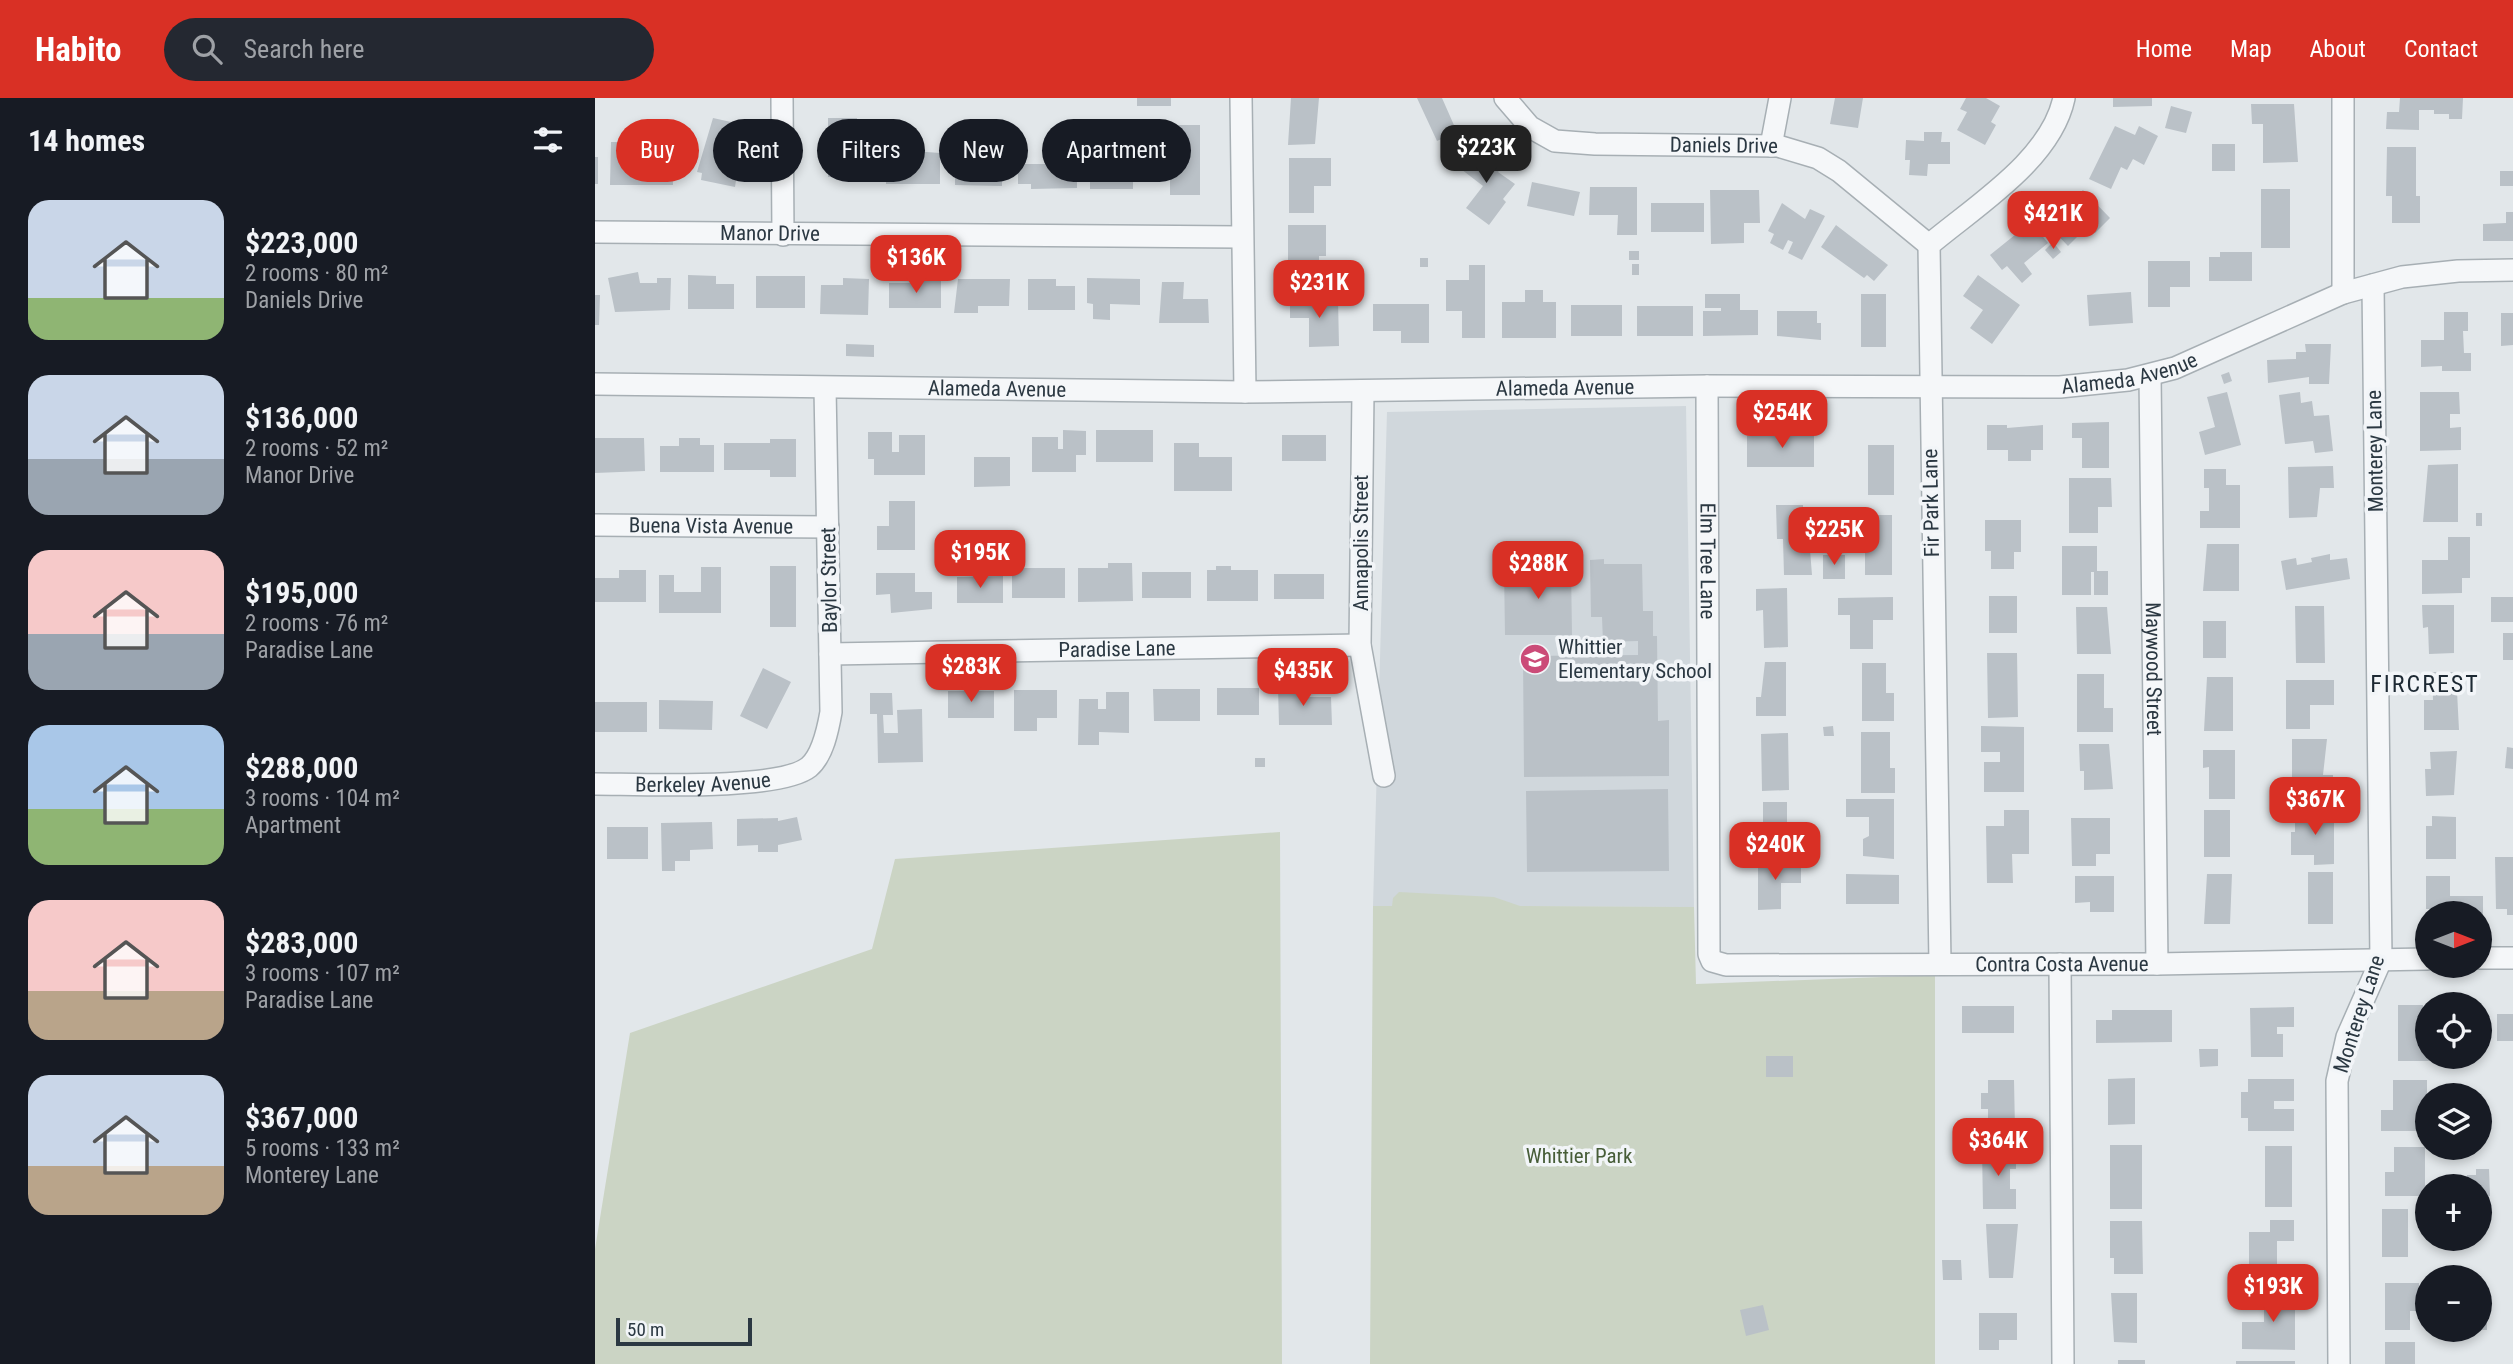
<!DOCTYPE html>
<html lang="en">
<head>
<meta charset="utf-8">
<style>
  :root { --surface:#171b24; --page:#242831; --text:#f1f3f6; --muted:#9ea1a6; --accent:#d93025 }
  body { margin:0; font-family:"Roboto Condensed",sans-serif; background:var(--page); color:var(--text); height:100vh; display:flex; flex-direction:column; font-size:26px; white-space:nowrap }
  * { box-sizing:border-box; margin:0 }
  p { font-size:23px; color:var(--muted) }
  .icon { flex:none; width:38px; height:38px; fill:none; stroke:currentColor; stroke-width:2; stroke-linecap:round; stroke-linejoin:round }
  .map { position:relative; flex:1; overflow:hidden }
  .side { display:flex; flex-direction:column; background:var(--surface); width:595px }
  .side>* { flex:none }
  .top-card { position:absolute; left:21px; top:21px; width:665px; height:63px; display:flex; gap:14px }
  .needle { width:46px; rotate:90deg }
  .fabs { position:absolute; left:1820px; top:803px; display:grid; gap:14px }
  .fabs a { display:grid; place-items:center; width:77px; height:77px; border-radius:50%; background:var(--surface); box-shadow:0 4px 10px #0003; font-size:35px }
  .scale { position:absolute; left:21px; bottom:18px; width:136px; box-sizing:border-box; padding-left:7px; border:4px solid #2b3842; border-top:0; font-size:19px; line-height:24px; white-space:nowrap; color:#2b3842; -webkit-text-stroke:5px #f2f5f8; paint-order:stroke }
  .price { position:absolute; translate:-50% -60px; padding:0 16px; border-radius:14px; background:var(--accent); color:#fff; font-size:23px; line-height:46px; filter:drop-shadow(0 2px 4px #0008) }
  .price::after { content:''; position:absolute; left:50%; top:42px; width:21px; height:16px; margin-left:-10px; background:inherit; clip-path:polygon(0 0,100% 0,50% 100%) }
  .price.active { background:#222; color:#fff }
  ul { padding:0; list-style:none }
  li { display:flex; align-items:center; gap:21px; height:175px; padding:0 28px }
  li span { display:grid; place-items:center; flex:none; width:196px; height:140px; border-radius:21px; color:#555 }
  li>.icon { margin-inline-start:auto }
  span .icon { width:84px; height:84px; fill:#fffc; stroke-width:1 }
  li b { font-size:30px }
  h2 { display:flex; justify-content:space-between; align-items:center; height:84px; padding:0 28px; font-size:30px }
  .tag { padding:0 24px; border-radius:32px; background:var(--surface); box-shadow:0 4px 10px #0003; font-size:24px; line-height:63px }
  .tag.active { background:var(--accent); color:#fff }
  header { display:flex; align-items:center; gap:42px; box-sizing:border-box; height:98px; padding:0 35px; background:var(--accent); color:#fff }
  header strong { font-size:33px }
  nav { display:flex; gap:38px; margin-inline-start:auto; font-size:24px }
  .search { width:490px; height:63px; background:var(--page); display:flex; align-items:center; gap:18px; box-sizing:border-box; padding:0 24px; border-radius:38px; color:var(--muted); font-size:26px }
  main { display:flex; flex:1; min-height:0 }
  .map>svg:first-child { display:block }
  .built { fill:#d0d7dc }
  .green { fill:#cbd4c4 }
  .building { fill:#bac1c7 }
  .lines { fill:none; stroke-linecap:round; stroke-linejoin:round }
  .minor-casing { stroke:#a7afb4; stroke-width:24 }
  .minor { stroke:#f5f7f9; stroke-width:21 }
  .labels { text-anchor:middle; stroke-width:7; stroke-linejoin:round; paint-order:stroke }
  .street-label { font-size:21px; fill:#2b3842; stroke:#f2f5f8 }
  .poi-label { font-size:21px; fill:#2b3842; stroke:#f2f5f8; text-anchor:start }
  .park-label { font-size:21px; fill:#475d38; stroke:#f2f5f8 }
  .quarter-label { font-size:24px; letter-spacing:2px; fill:#1d2933; stroke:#f2f5f8 }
</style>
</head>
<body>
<header>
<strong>Habito</strong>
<div class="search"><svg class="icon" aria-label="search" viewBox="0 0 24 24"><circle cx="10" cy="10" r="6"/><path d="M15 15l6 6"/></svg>Search here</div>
<nav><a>Home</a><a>Map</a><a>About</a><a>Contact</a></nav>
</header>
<main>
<section class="side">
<h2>14 homes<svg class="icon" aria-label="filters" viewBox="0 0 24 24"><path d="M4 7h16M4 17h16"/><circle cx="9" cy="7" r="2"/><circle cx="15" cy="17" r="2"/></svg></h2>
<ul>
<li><span style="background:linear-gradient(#c9d6e8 70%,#8fb573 0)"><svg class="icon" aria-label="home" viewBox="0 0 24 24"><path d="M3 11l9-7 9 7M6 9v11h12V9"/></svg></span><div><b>$223,000</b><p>2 rooms · 80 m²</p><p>Daniels Drive</p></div></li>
<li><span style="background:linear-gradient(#c9d6e8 60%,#9aa5b1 0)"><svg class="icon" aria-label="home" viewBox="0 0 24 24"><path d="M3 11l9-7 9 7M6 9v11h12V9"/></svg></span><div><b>$136,000</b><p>2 rooms · 52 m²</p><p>Manor Drive</p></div></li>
<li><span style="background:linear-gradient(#f6c9c9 60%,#9aa5b1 0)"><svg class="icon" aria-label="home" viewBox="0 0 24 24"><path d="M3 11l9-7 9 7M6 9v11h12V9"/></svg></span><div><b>$195,000</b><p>2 rooms · 76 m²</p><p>Paradise Lane</p></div></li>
<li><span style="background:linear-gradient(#a9c7e8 60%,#8fb573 0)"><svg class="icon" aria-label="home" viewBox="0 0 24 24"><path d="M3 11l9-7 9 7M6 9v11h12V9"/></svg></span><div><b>$288,000</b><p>3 rooms · 104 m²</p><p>Apartment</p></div></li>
<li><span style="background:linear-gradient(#f6c9c9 65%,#b9a48a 0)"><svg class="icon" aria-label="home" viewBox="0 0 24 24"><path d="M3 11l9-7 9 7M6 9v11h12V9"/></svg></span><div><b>$283,000</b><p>3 rooms · 107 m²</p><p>Paradise Lane</p></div></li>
<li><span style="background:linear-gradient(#c9d6e8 65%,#b9a48a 0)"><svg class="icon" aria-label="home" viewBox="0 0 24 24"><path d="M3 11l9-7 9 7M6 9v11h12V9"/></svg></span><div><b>$367,000</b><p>5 rooms · 133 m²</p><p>Monterey Lane</p></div></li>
</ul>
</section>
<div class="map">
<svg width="1918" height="1266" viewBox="0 0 1918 1266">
  <rect width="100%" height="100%" fill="#e2e7ea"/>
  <path class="built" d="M1091,308L1099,809L778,808L792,314Z"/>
  <path class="green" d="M685,734L687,1266H0V1151L35,935L277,851L300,761Z
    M804,794L899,799L925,808L1099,809L1101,886L1340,877V1266H775L778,808H797L798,800Z"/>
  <path class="building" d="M542,0H576V8H542Z
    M696,0H724L720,46L693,47Z
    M822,0H847L862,34L842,43Z
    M1240,0H1268L1263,30L1235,26Z
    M1371,0H1391L1405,8L1396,24L1401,27L1390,47L1362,32L1372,14L1365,11Z
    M1518,0H1557V8L1518,9Z
    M1805,0H1868L1867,21H1854V16H1839V12H1824V32L1791,31L1792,14H1804Z
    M1656,6H1699L1703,64L1668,65V26H1657Z
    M1576,8L1597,14L1591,35L1570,30Z
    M118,20L145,26L141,47L146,48L140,89L106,82L107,75L102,74Z
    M233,20H262V79H233Z
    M575,27H605V97H575Z
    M1520,28L1540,37L1544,28L1563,38L1549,67L1538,61L1532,72L1526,69L1516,91L1494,81Z
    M1329,34H1347L1346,44H1355V66H1333L1332,78L1314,77L1315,62H1310L1311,42L1329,43Z
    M16,44H40V59L77,62L78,87H15Z
    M1617,46H1640V73H1617Z
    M877,48L906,70L903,74L920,86L908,101L911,104L894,127L871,110L888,88L862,68Z
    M1792,49H1821V98H1825V125H1797V98H1791Z
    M291,51L345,55V86H291Z
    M502,54H521V63H538V91H495V62H502Z
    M0,59H3V86H0Z
    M694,60H736V88H719V115H694Z
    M360,61L407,62V88L360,87Z
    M423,66H482V90L436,91V86H423Z
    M1905,73H1918V88H1905Z
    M937,84L985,94L979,118L932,108Z
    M995,89H1042V137H1022L1023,117H994Z
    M1666,91H1695V150H1666Z
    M1115,92H1164L1165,125H1149V145L1116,146Z
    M1488,92L1515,120L1500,135L1493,128L1473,148L1452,126Z
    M1056,105H1109V134H1056Z
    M1187,105L1210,121L1215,111L1230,118L1207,162L1193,155L1198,144L1193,142L1188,152L1175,145L1179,136L1173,133Z
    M1911,114H1918V143H1888V126L1911,125Z
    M1436,124L1453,145L1429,165L1437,176L1427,185L1412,168L1407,172L1395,157Z
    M693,127H731V158H724V180H693Z
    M1241,127L1293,167L1279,183L1272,177L1269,180L1226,149Z
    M1458,144L1466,154L1458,161L1450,152Z
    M1034,153H1044V162H1034Z
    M1625,154H1657V183H1614V159H1625Z
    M825,160H833V169H825Z
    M1553,163H1595V189H1575V209H1553Z
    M1037,166H1044V177H1037Z
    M874,167H890V240H867V213H851V182H874Z
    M43,174L45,185H62V180H76L75,212L20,214L13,180Z
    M93,177L121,178V186H139V211H93Z
    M1383,177L1425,207L1397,246L1375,230L1388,212L1368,198Z
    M161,178H210V210H161Z
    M248,180L274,181L273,217L225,216L226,187H248Z
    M492,180L545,181V207L515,206V222L498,221V206L492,205Z
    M322,181H346V210H294V185H322Z
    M363,181H415L414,208H383V215H359Z
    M433,181H461V188H480V212H433Z
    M567,184H589L588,201H613L614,225H564Z
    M930,192H948V204H961V240H907V204H930Z
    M1536,194L1538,225L1494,228L1492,197Z
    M1110,196H1145V212H1163V237L1108,238V213H1126V210H1110Z
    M1266,196H1291V249H1266Z
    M0,197H5L4,227H0Z
    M695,201H743L744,248L714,249V220H695Z
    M778,206H834V245H806V233H778Z
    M976,207H1027V238H976Z
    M1042,208H1098V238H1042Z
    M1182,213H1222V225H1226V242L1182,238Z
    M1849,214H1873V233H1868L1869,255H1876V273H1847V268L1826,269V242H1849Z
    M1906,215H1918V247L1906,248Z
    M251,246L279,247V259L251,258Z
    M1710,246H1736L1734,286H1714V279L1673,285L1672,262L1701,261V254H1711Z
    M1634,274L1637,283L1629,286L1626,277Z
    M1632,294L1646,347L1610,357L1604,334L1620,329L1612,299Z
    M1705,294L1706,305L1717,303L1719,318L1734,317L1738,353L1720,355L1718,343L1690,346L1684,297Z
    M1825,294H1864L1865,316H1855V330L1866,329V352L1825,353Z
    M1514,324V370H1487V340H1477V325Z
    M1392,327H1412V330L1448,327V352H1436V363H1413V352H1392Z
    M468,332L491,333V357H481V374H437V339H463V351H468Z
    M501,332H558V364H501Z
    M1194,332H1219V369H1152V338H1194Z
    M273,334H297V354H304V337H330V377H279V361H273Z
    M687,337H731V363H687Z
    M0,340H49L50,373L0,375Z
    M84,340H105V347H119V374H65V348H84Z
    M175,341H201V379H175V372H129V345H175Z
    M579,345H604V359H637V393H579Z
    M1273,347H1299V397H1273Z
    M379,359H415V388L379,389Z
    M1863,366V424H1828L1833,367Z
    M1738,368L1739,390H1725L1722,419L1694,420L1693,369Z
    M1609,371H1631V387H1645V430H1605V413H1614V390H1609Z
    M1474,380H1516L1517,409H1503V435H1474Z
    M294,403H320V452H282V428H294Z
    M1181,407H1208V439H1214L1217,477H1189L1188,441H1182Z
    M1881,415H1887V428H1881Z
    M1252,417H1297V477H1270V443H1252Z
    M1390,422H1426V454H1419V471H1396V453H1390Z
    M1853,439H1875V480H1867V495L1827,496V462H1853Z
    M1612,446H1644V493H1608Z
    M1467,448H1502V473H1513V497H1499V474H1496V497H1467Z
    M1735,456V462L1752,460L1755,481L1691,492L1686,463L1701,460L1702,467L1717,464L1716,460Z
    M1228,457H1250V481H1228Z
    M1009,461V466H1047L1048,513H1058V538H1062L1063,623L1074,622V678L929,679L928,558L1043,557V543L1008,544L1007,519H996L995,462Z
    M513,465H537L538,503L483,504V470H513Z
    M175,468H201V529H175Z
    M621,468H636V472H663V503H612V472H621Z
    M106,469H126V515H64V477H79V494H106Z
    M976,469L977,537H910L909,470Z
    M417,470H470V500H417Z
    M24,472H51V504H0V480H24Z
    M547,474H596V500H547Z
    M281,475H320V494H337V511L296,515L295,496L281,497Z
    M679,476H729V501H679Z
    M408,478V505H362V479Z
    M1192,490L1193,549L1169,550L1168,512L1161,513V491Z
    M1394,498H1422V535H1394Z
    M1298,499V522H1278V551H1255V517H1243V500Z
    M1896,499H1918V524H1896Z
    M1827,507H1859V555L1834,556L1833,529L1828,530Z
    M1700,508H1729L1730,565H1701Z
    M1481,509H1512L1516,556H1482Z
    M1608,523H1631V560H1608Z
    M1908,535H1918V562H1908Z
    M1392,555H1422L1423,619L1393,620Z
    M1170,564H1191V618H1161V599H1166Z
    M1267,565H1291V595H1299V623H1267Z
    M168,570L196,584L172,631L145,618Z
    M1837,574H1861L1864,632H1829V602H1838Z
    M1482,576H1509V610H1518V634H1482Z
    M1612,579H1638V633H1609Z
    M1691,582H1739V607H1715V631H1691Z
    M683,589H706L707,599H736L737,627H684Z
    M622,590H664V617H622Z
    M558,591H605V623H559Z
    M419,592H462V620H442V633H419Z
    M353,593H399V620H353Z
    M511,594H534V635L504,634V647H483L484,601H503V611H511Z
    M275,595H297L298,617H288L289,635H303L302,612L327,611L328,664L283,665L282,616H275Z
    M64,602L118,603L117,632L64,631Z
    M0,604H52V634H0Z
    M1238,628L1239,638H1229L1228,629Z
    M1386,628L1429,629V694H1389V664H1405V654H1386Z
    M1266,634H1295V670H1300V695H1266Z
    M1193,635L1194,692L1167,693L1166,636Z
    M1697,641H1732L1728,677H1738V701H1697Z
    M1484,646H1514L1518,691L1489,692V673H1485Z
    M1912,649L1918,650V671L1910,670Z
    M1608,652H1640V701H1614V669L1608,670Z
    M1862,653L1859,697L1831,698L1830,671H1836L1835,654Z
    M660,660H670V669H660Z
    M1073,691L1074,773L932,774L931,693Z
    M1251,701H1299V761L1268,758V741L1274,738V719H1251Z
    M1168,704H1192V751H1162V724H1168Z
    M1715,711H1739V766L1719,767V757H1696V734H1700V721H1715Z
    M1409,712H1434V756H1417L1418,785H1392L1391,728H1409Z
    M1609,712H1635V759H1609Z
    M1837,718L1861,719V761H1831V728H1837Z
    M202,719L207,742L183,747V754H163V747L142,748V721L183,720V723Z
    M1476,720H1515V756H1501V768H1477Z
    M117,724L118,751L95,752V763H80V773H67L66,725Z
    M12,729H53V761H12Z
    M1900,759H1918V817H1912V811H1901Z
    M1163,764H1206V785H1186V811L1163,812Z
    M1713,774H1738V826H1713Z
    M1251,776L1304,777V806H1251Z
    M1612,776H1637L1635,826H1609Z
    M1480,778H1519V814H1495V804L1480,805Z
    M1831,778H1855V798H1888V822H1885V816H1837V811H1831Z
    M1803,907H1828V925L1832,926V959H1854V963H1803Z
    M1367,908H1419V935H1367Z
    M1699,909V929H1682V936H1688V959H1656L1655,910Z
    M1517,912H1577V944L1501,945V922H1517Z
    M1902,916H1918V943H1902Z
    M1604,951H1623V968L1605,969Z
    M1171,958H1198V979H1171Z
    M1540,980V1026L1513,1027V981Z
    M1653,981H1699V1003H1679V1011H1699V1033H1653V1020H1646V994H1653Z
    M1393,982H1419L1420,1032H1393V1011H1386V995H1393Z
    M1798,982H1832V1033H1786V1012H1798Z
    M1515,1047H1547V1111H1515Z
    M1670,1048H1697V1109H1670Z
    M1387,1049H1421V1071H1415V1091H1421V1111H1388Z
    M1799,1049H1830V1098H1790V1074H1799Z
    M1881,1071H1894L1895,1098L1885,1099V1088H1872V1077H1881Z
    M1787,1111H1813V1159H1787Z
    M1675,1122H1699V1143H1682V1179H1654V1134H1675Z
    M1515,1123H1547L1548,1176H1519V1160H1515Z
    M1391,1126H1423L1418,1180H1394Z
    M1347,1162H1366L1367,1182H1348Z
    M1790,1185H1824V1213H1815V1232H1790Z
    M1669,1192H1700V1252L1647,1251V1224H1669Z
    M1516,1195H1542V1245L1519,1244Z
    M1168,1207L1174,1232L1151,1238L1145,1212Z
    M1885,1214H1892V1232H1885Z
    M1384,1215H1422V1242H1404V1252H1384Z
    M1790,1244H1820V1266H1790Z
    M1523,1262H1550V1266H1523Z
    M1641,1263H1700V1266H1641Z"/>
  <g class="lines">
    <g class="minor-casing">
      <g id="minor">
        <path d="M187,0L188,137"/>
        <path d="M646,0L650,294"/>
        <path id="s1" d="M910,0L935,29L960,43L1000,46L1183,48L1223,60L1244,73L1334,147"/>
        <path d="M1176,48L1185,0"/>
        <path id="s2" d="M0,134L645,139"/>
        <path d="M1748,195V0"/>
        <path id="s3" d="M1555,277L1562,866"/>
        <path id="s4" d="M0,286L650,294L1112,288L1465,289L1533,282L1580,270L1748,195L1807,179L1863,173L1918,172"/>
        <path id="s5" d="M1112,288L1114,856L1117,863L1131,867L1562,866L1832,861"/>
        <path d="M768,294L765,547L789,678"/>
        <path id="s6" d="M0,427L233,429"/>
        <path id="s7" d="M235,556L765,547"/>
        <path id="s8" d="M0,686C43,686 184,693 214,669C228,657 233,631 236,614L230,290"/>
        <path d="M1885,860H1918"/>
        <path d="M1345,866L1334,147C1380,108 1456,62 1469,0"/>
        <path d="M1465,866L1468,1266"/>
        <path d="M1744,1266L1742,983L1752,939L1786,862L1778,187"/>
      </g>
    </g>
    <use href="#minor" class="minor"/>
  </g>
  <defs>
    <g id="school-disc" transform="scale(1.575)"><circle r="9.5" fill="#cb4b78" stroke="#f2f5f8"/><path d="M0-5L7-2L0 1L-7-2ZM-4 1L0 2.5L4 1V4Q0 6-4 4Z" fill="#fff"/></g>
  </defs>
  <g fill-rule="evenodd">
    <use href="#school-disc" x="940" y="561"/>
  </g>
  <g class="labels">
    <g class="street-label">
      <text dy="7" stroke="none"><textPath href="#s1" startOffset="236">Daniels Drive</textPath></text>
      <text dy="7" stroke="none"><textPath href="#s2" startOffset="175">Manor Drive</textPath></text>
      <text dy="7" stroke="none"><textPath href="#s4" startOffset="1536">Alameda Avenue</textPath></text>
      <text dy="7" stroke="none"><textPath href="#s4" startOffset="970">Alameda Avenue</textPath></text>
      <text dy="7" stroke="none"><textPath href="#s4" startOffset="402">Alameda Avenue</textPath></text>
      <text transform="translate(1780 353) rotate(-91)" y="7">Monterey Lane</text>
      <text transform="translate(1336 405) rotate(-91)" y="7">Fir Park Lane</text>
      <text dy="7" stroke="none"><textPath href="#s6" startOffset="116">Buena Vista Avenue</textPath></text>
      <text transform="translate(766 445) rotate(-90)" y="7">Annapolis Street</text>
      <text dy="7" stroke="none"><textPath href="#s5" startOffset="175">Elm Tree Lane</textPath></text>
      <text transform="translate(234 482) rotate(-91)" y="7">Baylor Street</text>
      <text dy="7" stroke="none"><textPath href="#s7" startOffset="287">Paradise Lane</textPath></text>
      <text dy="7" stroke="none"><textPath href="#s3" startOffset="294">Maywood Street</textPath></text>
      <text dy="7" stroke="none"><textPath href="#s8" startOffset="108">Berkeley Avenue</textPath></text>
      <text dy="7" stroke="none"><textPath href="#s5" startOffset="926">Contra Costa Avenue</textPath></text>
      <text transform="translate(1764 916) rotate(-72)" y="7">Monterey Lane</text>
    </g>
    <g class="poi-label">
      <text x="963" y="556">Whittier<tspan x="963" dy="24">Elementary School</tspan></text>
    </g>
    <g class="park-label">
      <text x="984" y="1065">Whittier Park</text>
    </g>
    <g class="quarter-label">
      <text x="1830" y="594">FIRCREST</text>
    </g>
  </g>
</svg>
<div class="fabs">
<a><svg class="needle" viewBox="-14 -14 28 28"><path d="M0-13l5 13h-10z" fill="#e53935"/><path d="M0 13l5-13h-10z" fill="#9ea1a6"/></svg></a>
<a><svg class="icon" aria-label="locate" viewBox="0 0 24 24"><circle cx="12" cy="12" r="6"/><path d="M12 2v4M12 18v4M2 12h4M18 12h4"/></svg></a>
<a><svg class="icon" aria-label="layers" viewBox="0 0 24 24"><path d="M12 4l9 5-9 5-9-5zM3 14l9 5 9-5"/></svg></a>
<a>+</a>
<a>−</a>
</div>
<div class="scale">50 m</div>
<b class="price active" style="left:891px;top:87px">$223K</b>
<b class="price" style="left:1458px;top:153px">$421K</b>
<b class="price" style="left:321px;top:197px">$136K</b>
<b class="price" style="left:724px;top:222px">$231K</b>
<b class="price" style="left:1187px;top:352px">$254K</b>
<b class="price" style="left:1239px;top:469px">$225K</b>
<b class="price" style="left:385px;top:492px">$195K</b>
<b class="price" style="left:943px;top:503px">$288K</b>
<b class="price" style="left:376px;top:606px">$283K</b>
<b class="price" style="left:708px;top:610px">$435K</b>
<b class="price" style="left:1720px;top:739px">$367K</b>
<b class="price" style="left:1180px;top:784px">$240K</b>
<b class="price" style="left:1403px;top:1080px">$364K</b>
<b class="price" style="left:1678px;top:1226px">$193K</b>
<div class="top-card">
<a class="tag active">Buy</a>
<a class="tag">Rent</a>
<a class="tag">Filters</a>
<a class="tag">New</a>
<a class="tag">Apartment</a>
</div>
</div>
</main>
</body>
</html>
